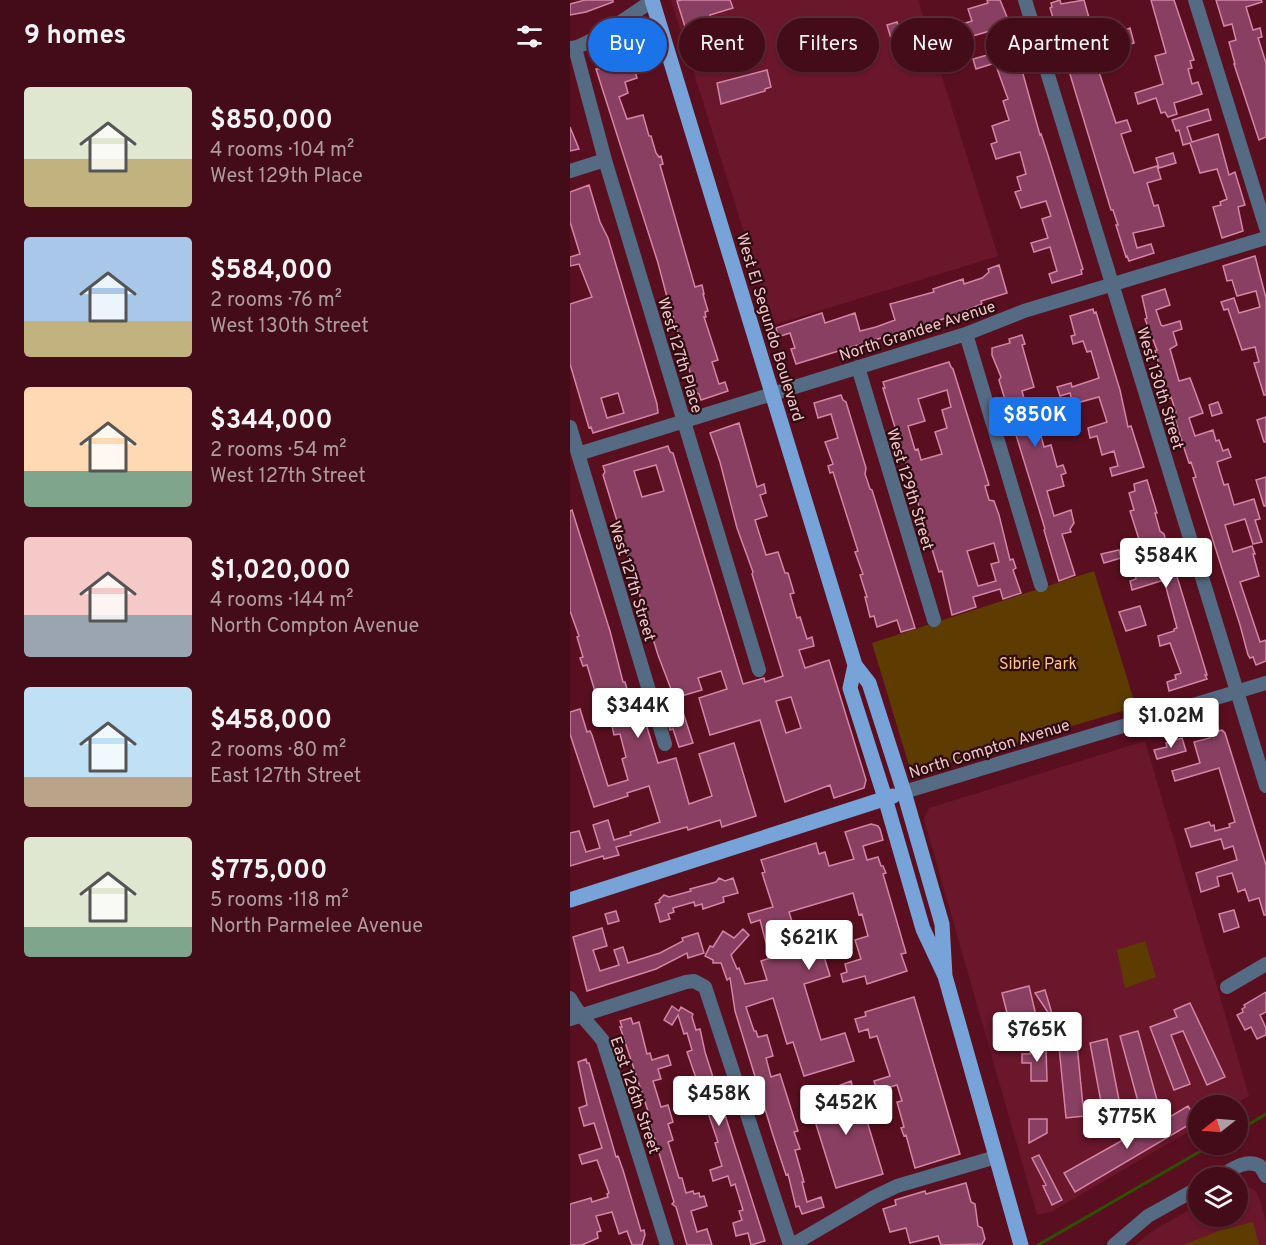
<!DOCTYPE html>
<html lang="en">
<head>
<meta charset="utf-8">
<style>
  :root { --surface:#440b18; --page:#4b1421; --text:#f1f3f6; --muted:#af9ba2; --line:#5c2b37; --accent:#1a73e8 }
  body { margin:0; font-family:Overpass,sans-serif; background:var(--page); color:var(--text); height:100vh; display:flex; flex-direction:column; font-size:22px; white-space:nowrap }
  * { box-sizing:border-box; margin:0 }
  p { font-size:20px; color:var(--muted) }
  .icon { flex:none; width:33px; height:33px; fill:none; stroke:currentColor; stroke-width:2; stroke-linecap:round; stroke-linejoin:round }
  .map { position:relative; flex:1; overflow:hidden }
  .drawer { display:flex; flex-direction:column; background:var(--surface); width:570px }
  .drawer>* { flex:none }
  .top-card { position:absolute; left:18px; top:18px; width:570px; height:54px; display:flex; gap:12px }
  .needle { width:39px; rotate:253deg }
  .fabs { position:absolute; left:618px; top:1095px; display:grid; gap:12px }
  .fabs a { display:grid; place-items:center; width:60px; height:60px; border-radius:50%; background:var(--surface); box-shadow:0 2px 4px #0004,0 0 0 2px var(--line); font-size:30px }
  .price { position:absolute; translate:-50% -51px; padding:0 14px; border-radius:6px; background:#fff; color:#222; font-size:20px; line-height:39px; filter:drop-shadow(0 2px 3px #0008) }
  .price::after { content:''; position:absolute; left:50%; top:36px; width:18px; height:14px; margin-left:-9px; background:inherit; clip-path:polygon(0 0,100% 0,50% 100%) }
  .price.on { background:var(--accent); color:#fff }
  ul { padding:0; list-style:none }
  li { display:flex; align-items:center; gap:18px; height:150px; padding:0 24px }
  li span { display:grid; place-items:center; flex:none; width:168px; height:120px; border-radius:6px; color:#555 }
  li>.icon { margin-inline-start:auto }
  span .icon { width:72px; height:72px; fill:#fffc; stroke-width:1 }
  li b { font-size:26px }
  h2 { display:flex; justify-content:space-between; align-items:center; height:72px; padding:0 24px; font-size:26px }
  .chip { padding:0 21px; border-radius:27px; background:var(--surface); box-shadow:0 2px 4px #0004,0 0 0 2px var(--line); font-size:21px; line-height:54px }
  .chip.on { background:var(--accent); color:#fff }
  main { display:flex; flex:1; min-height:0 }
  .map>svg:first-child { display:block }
  .built { fill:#6a162b }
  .green { fill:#5e3c01 }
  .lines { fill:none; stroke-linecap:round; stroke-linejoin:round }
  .stream { stroke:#2d5104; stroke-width:3 }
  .building { fill:#893f61; stroke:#d584a6; stroke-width:1.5; fill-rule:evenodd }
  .minor { stroke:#556b84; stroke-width:14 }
  .major { stroke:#77a3d8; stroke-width:15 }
  .labels { text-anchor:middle; stroke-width:4.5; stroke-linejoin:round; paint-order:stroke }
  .street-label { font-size:16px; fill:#f3c4c8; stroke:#2c0c11 }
  .park-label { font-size:16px; fill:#fec67d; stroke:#2c0c11 }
</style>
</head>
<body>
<main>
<section class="drawer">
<h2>9 homes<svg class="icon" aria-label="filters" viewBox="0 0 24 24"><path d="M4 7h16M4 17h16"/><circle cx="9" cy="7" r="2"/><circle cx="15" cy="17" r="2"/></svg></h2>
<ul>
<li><span style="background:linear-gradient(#dfe7d0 60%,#c2b280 0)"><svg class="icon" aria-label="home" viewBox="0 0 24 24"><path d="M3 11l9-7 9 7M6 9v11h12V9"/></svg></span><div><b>$850,000</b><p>4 rooms · 104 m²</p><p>West 129th Place</p></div></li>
<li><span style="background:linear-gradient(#a9c7e8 70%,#c2b280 0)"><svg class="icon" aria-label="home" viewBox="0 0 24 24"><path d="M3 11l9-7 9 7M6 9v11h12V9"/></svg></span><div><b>$584,000</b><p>2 rooms · 76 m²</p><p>West 130th Street</p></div></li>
<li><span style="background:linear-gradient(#ffd9b3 70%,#7fa58c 0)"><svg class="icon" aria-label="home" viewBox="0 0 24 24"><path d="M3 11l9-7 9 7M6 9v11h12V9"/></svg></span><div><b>$344,000</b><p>2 rooms · 54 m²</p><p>West 127th Street</p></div></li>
<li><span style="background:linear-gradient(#f6c9c9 65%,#9aa5b1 0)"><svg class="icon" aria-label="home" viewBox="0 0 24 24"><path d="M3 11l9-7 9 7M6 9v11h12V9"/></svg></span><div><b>$1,020,000</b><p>4 rooms · 144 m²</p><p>North Compton Avenue</p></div></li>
<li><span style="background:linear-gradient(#bfe0f5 75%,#b9a48a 0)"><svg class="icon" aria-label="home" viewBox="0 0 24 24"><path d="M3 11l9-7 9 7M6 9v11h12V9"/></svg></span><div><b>$458,000</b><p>2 rooms · 80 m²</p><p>East 127th Street</p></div></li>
<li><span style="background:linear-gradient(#dfe7d0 75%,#7fa58c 0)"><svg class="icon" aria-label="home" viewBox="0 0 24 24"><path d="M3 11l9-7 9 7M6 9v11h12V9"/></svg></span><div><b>$775,000</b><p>5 rooms · 118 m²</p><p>North Parmelee Avenue</p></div></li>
</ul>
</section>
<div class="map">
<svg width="696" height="1245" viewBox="0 0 696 1245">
  <rect width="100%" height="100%" fill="#5a0f20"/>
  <path class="built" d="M101,0H348L428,256L203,325Z
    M575,741L679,1096L663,1105L628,1106V1126L481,1212L467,1215L354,819L359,808Z
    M673,1183L686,1191L689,1199L696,1221V1245H565L584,1230L628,1205V1216H668V1184Z"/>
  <path class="green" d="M524,571L566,707L345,773L341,772L302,643Z
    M575,941L586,977L555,988L547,950Z
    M683,1222L689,1245H613L651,1230Z"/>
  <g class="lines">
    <path class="stream" d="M668,1131L696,1114
      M468,1245L643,1144"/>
  </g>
  <path class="building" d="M15,0H43V2L16,12L0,15V4Z
    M112,0H160L163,8L140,15L146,35L120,43L107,1Z
    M417,0H430L437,17L441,31L437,32L448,56L470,135L471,134L477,152L513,269L511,270L512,274L482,283L479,274L487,271L480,247L464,252L461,243L478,238L472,219L481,216L476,201L451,208L445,192L451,190L447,177L456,174L450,152L426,159L421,144L427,142L422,126L439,120L433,101L438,99L425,63L406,69L403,59L421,54L420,51L425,49L420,31L399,37L398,34L392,36L389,25L402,21L398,9L418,3Z
    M490,0L491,4L514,0L521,25L530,23L536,43L527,46L521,26L502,32L506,43L521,48L546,123L557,120L561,131L551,134L564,173L587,166L591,179L577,183L584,206L588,205L594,226L563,233L567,248L581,244L584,253L559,261L557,256L556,257L546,225H548L543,210H541L480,8L482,7L481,3Z
    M581,0H604L624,60L620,61L622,68L618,69L622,84L628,82L632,94L604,103L607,114L598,117L595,112L591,113L586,98L568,104L565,93L593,84L585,56L596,53Z
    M646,0H691L692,2L676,7L683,30L690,28L692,37L688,38L696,63V137L689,140L664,64H665L659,42L666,40L662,24L654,26Z
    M327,22L333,42L323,45L317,25Z
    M560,28L564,43L557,45L553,31Z
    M63,47L66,57L61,59L67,78L55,82L58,93L49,97L57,119L73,115L79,136H81L86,153L89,157L91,156L93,164L90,165L125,287L132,285L134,294H133L138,311L135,312L136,317H134L148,360L142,362L149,384L155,382L158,391L131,400L129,394L126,392L103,316H102L88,263L26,69H29L27,63L44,58L43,53Z
    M197,70L201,87L195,89V91L151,104L147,83Z
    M638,109L641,120L617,127L622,142L648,134L659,175L665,172L675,205L668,207L673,231L652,238L643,207L651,205L650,202L657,199L647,169L630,173L620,143L613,145L609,130L606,131L602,120Z
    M0,127L9,149L0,151Z
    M603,153L606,163L589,168L586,158Z
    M19,185L30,222L38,238L51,282L87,404L88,413L23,433L21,427L19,428L0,364V304L22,297L9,264L0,266V257L10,254L0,222V192ZM48,393L54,413L37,418L31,398Z
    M685,256L696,298V395H694L684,363L689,362L685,347L672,350L658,309L654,310L651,302L664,298L669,313L690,307L686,291L667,296L662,280L657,281L653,266Z
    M429,265L437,293L411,301L412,304L407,306L383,316L226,364L221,349L225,348L220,333L208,337L206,328L252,313L255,323L285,313L290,331L306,327L325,320L320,304L364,292L363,289L393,279L394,284L412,278L419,272L418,269Z
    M595,289L600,305L586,310L591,325L593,326L610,321L612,329L603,332L607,345L600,349L609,381L620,378L633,413L619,418L625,436L643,430L646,441L649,440L653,451L658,449L661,457L647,462L654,485L658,484L664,505L684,499L690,519L685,520L692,542L683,544L675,519L655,525L663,552L682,546L685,554H683L689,576L670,582L690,642L696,640V661L686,665L683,657L680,658L678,655L670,625L623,478L626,477L621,462L619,463L615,451L603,413L606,412L601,397L599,398L585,351L587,350L575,319L577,318L572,296Z
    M523,309L524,313L526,312L550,390L558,427L561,426L574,467L542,476L540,468L548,466L544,451L532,455L527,436L520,438L518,428L537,422L529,397L503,404L500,393L490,396L487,387L501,383L502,387L529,378L521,351L517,352L513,341L503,344L501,336L505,335L500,316Z
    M452,335L455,344L452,345L464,387L452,391L456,406L472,401L478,421L468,425L474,447L481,445L487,467L493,465L496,473L491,475L494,486L477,491L484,516L501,510L504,523L500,529L501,532L492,534L505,575L489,581L474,530L475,529L429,380L431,377L422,355V348L440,343L439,339Z
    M379,362L381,367L383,369L419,485L415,486L419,500L424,501L429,515L440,560L443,559L446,568L443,570L451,593L433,599L430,589L410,595L403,597L406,607L382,615L372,571L369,572L313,388H315L313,382ZM377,390L381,407L372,410L377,428L365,432L372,454L351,460L348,449L345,450L338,426L355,421L348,399ZM424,543L429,562L421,564L426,581L408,586L397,551Z
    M271,395L273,400L276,402L296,468L295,474L300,489L302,490L345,628L331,632L327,620L307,627L304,616L300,617L295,597H297L290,575L293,574L285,552L288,551L263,472L260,473L258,466L263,464L255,442L268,438L261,414L248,418L244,403Z
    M648,402L652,413L642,416L639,405Z
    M696,417V442H694L687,420Z
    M169,423L187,487L194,484L196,493L190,495L197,516L185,520L196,555L208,552L215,573H218L224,593L220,594L227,618L230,617L237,639L242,637L244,646L229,650L235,668L259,660L296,780L294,788L264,798L260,785L215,802L190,720L140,735L129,698L157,689L151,671L128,678L132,690L101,699L99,691L101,689L88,655L33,475L35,472L33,466L98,446L100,452L103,453L173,684L194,678L195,682L213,676L182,574L183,572L167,528L150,462L140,433ZM86,465L94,491L72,497L64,471ZM221,697L231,728L216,733L206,701Z
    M696,477V506H694L686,480Z
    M577,480L587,513H585L590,531L594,534L596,542L589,545L594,560L601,557L637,675H635L637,679L599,691L597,682L606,679L605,675L611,673L600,643L590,646L588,636L604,631V629L607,628L594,580L562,590L560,581L566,579L565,575L576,572L571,556L574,555L560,511L564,510L559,493L565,491L564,484Z
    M2,510L40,631L53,682H55L68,726L76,724L88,763L106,758L119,804L142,796L129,754L164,743L186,816L152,827L150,820L118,830L117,827L46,847L49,855L34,859L33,856L0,866V833L9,831L16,852L30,848L23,825L38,820L44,840L61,835L60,832L90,822L79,786L57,793L58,796L24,807L0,734V712L10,709L17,732L20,731L22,735L38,786L58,780L52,759L56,757L50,734L44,735L42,726L47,725L46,720L48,719L44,704L30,708L17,665L13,666L10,658L13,657L7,637L9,636L0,611V511Z
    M549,550L551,558L534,563L531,554Z
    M570,606L576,625L556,631L549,612Z
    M109,700L123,743L109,747L103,729L100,730L97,718L103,716L99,703Z
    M647,724L649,731L652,730L655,733L696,865V915H694L689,898L679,901L675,889L668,892L662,873L647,877L649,886L631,892L626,873L667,860L663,846L654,849L651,839L621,847L615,829L639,822L641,826L644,825L645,831L660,827L659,824L665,822L649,768L605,781L602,771L630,763L624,742L640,738L638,727Z
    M612,738L616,751L587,759L584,750L597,747L596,743Z
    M301,824L308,826L310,829L313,840L293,846L297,860L308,857L311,866H313L316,873L313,874L336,953L331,954L337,971L297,984L295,976L273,982L271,974L277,972L275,964L291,959L285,940L298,936L292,914L289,915L283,893L219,912L224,928L227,927L229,935L226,936L232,956L252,950L260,976L234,984L251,1040L275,1033L284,1061L234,1076L223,1042L217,1044L203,998L176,1007L184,1031H186L188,1037L197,1035L203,1056L196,1058L201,1077L210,1074L228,1131L224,1132L230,1149L225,1150L234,1182H232L237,1202L251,1197L254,1207L232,1214L229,1206L226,1207L218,1174L216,1175L202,1132L165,1011L160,978L157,980L151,963H143V960L135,956L140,946L143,947L153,931L164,938L173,929L179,935L161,955L167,969L169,968L175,984L197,980L191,961L200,958L190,920L181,923L178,914L203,907L192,873L195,872L191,860L246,843L249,854L255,852L259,866L284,859L275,832Z
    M149,878L155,881L163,878L168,893L153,897L154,902L133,909L132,904L125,906L124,902L103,908L104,912L98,914L100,919L90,922L85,904L90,902L89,900L94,895L99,897L121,891L120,889L146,882Z
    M664,910L669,927L654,932L649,914Z
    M46,911L49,921L38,924L35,914Z
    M32,928L37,946L23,950L30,971L49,965L44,950L53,947L58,963L90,953L113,941L112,938L128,933L134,953L118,958L117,953L86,969L17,991L3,937Z
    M459,986L468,1024L464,1025L466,1030L449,1035L443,1016L438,1017L432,993Z
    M475,990L483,1017H481L465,993Z
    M696,992V1012L690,1015L696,1028V1035L687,1039L681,1027L675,1030L667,1015L673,1012L672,1009L675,1007L674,1005Z
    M344,997L390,1154L345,1168L336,1135L334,1136L331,1128L334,1127L327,1102L332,1101L327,1085L307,1091L304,1081L320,1076L307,1036L300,1038L298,1029L289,1032L285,1019L296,1016L295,1012Z
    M620,1003L655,1077L637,1085L613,1031L601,1035L620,1084L604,1090L580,1027L607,1017L604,1010Z
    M102,1006L109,1011L111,1007L123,1014L122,1017L126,1030L130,1029L135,1052L195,1241L181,1245L178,1233L166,1236L163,1223L172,1220L169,1211L173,1210L165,1184L161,1186L158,1176L143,1181L140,1170L152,1166L145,1143L148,1142L136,1107L133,1108L129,1092L123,1093L119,1080L126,1078L117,1052L122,1050L117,1033L114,1034L108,1015L102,1025L94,1020Z
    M61,1018L63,1024L69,1022L77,1054L80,1053L82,1060L98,1055L101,1065L88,1069L91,1079L83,1081L91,1107L98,1105L103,1122L98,1124L103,1140L98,1142L109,1178H112L116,1193L123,1191L124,1194L129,1193L130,1197L134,1196L137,1206L121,1211L127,1232L137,1229L142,1245H117L106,1207L102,1204L104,1202L78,1117H79L78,1111L50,1027H52L50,1021Z
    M568,1031L587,1100L569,1105L550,1036Z
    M537,1039L551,1110L533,1113L520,1043Z
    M507,1045L514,1116L496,1118L489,1047Z
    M476,1047L477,1081H461V1063H452V1054H460V1048Z
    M16,1059L17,1063H19L46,1157L48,1156L53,1170L71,1231L74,1230L75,1235L72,1245H62L57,1231L49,1234L42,1212L26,1216L31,1231L27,1232L28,1238L12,1245H0V1204L21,1198L22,1202L38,1197L37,1194L39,1193L27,1160L12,1164L9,1155L32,1148L24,1123L14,1126L9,1108L17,1105L8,1062Z
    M281,1081L283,1089L287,1088L313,1174L266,1188L239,1102L253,1098L252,1092Z
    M618,1106L627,1120L505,1192L494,1173L576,1127L578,1130Z
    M459,1119H477V1133L459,1143Z
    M469,1155L492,1200L482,1205L473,1186L476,1185L462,1158Z
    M396,1183L401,1202L405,1204L408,1226L412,1228L415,1239L412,1244L371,1245L368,1236L340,1243L336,1228L320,1232L313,1209L326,1205L325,1200L355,1191L356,1194Z"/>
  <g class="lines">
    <path class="minor" d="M455,0L696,786
      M625,0L696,228
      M0,48C16,49 66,11 82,1
      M5,48L35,160L189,670
      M0,171L35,160
      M396,334L471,585
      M288,367L364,620
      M0,427L95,744
      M8,454L396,334L454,311L696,238
      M334,792L696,683
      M657,987L696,964
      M0,998C8,1015 22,1026 33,1041L97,1245
      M0,1019L116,982L124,981L135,987L220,1245
      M648,1178C661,1170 675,1158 690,1166L696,1176
      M222,1245L304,1197L327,1186L426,1157
      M544,1245L578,1216L628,1188"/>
    <path class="major" d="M82,0L285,665L299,683L334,792L372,924L375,976
      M285,665L280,688L315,798L353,929L375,976L451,1245
      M0,900L323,796"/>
  </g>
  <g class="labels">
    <g class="street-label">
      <text transform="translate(201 327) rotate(73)" y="6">West El Segundo Boulevard</text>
      <text transform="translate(347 330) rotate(-18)" y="6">North Grandee Avenue</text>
      <text transform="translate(111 355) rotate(73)" y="6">West 127th Place</text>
      <text transform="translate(591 388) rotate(73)" y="6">West 130th Street</text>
      <text transform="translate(341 489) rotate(73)" y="6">West 129th Street</text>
      <text transform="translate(63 581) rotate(73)" y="6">West 127th Street</text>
      <text transform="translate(419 748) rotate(-17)" y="6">North Compton Avenue</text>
      <text transform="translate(66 1095) rotate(71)" y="6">East 126th Street</text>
    </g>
    <g class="park-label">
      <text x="468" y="669">Sibrie Park</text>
    </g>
  </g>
</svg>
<div class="fabs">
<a><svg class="needle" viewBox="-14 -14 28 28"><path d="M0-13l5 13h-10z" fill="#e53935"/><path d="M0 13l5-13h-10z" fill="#af9ba2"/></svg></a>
<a><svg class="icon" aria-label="layers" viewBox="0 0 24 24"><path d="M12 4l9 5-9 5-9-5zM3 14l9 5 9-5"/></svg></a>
</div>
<b class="price on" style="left:465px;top:448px">$850K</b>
<b class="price" style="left:596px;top:589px">$584K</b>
<b class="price" style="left:68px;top:739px">$344K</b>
<b class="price" style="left:601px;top:749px">$1.02M</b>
<b class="price" style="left:239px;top:971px">$621K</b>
<b class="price" style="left:467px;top:1063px">$765K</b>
<b class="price" style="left:149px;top:1127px">$458K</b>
<b class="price" style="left:276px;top:1136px">$452K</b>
<b class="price" style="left:557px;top:1150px">$775K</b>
<div class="top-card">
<a class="chip on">Buy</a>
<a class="chip">Rent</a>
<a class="chip">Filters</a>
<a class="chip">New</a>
<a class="chip">Apartment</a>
</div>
</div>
</main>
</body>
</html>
